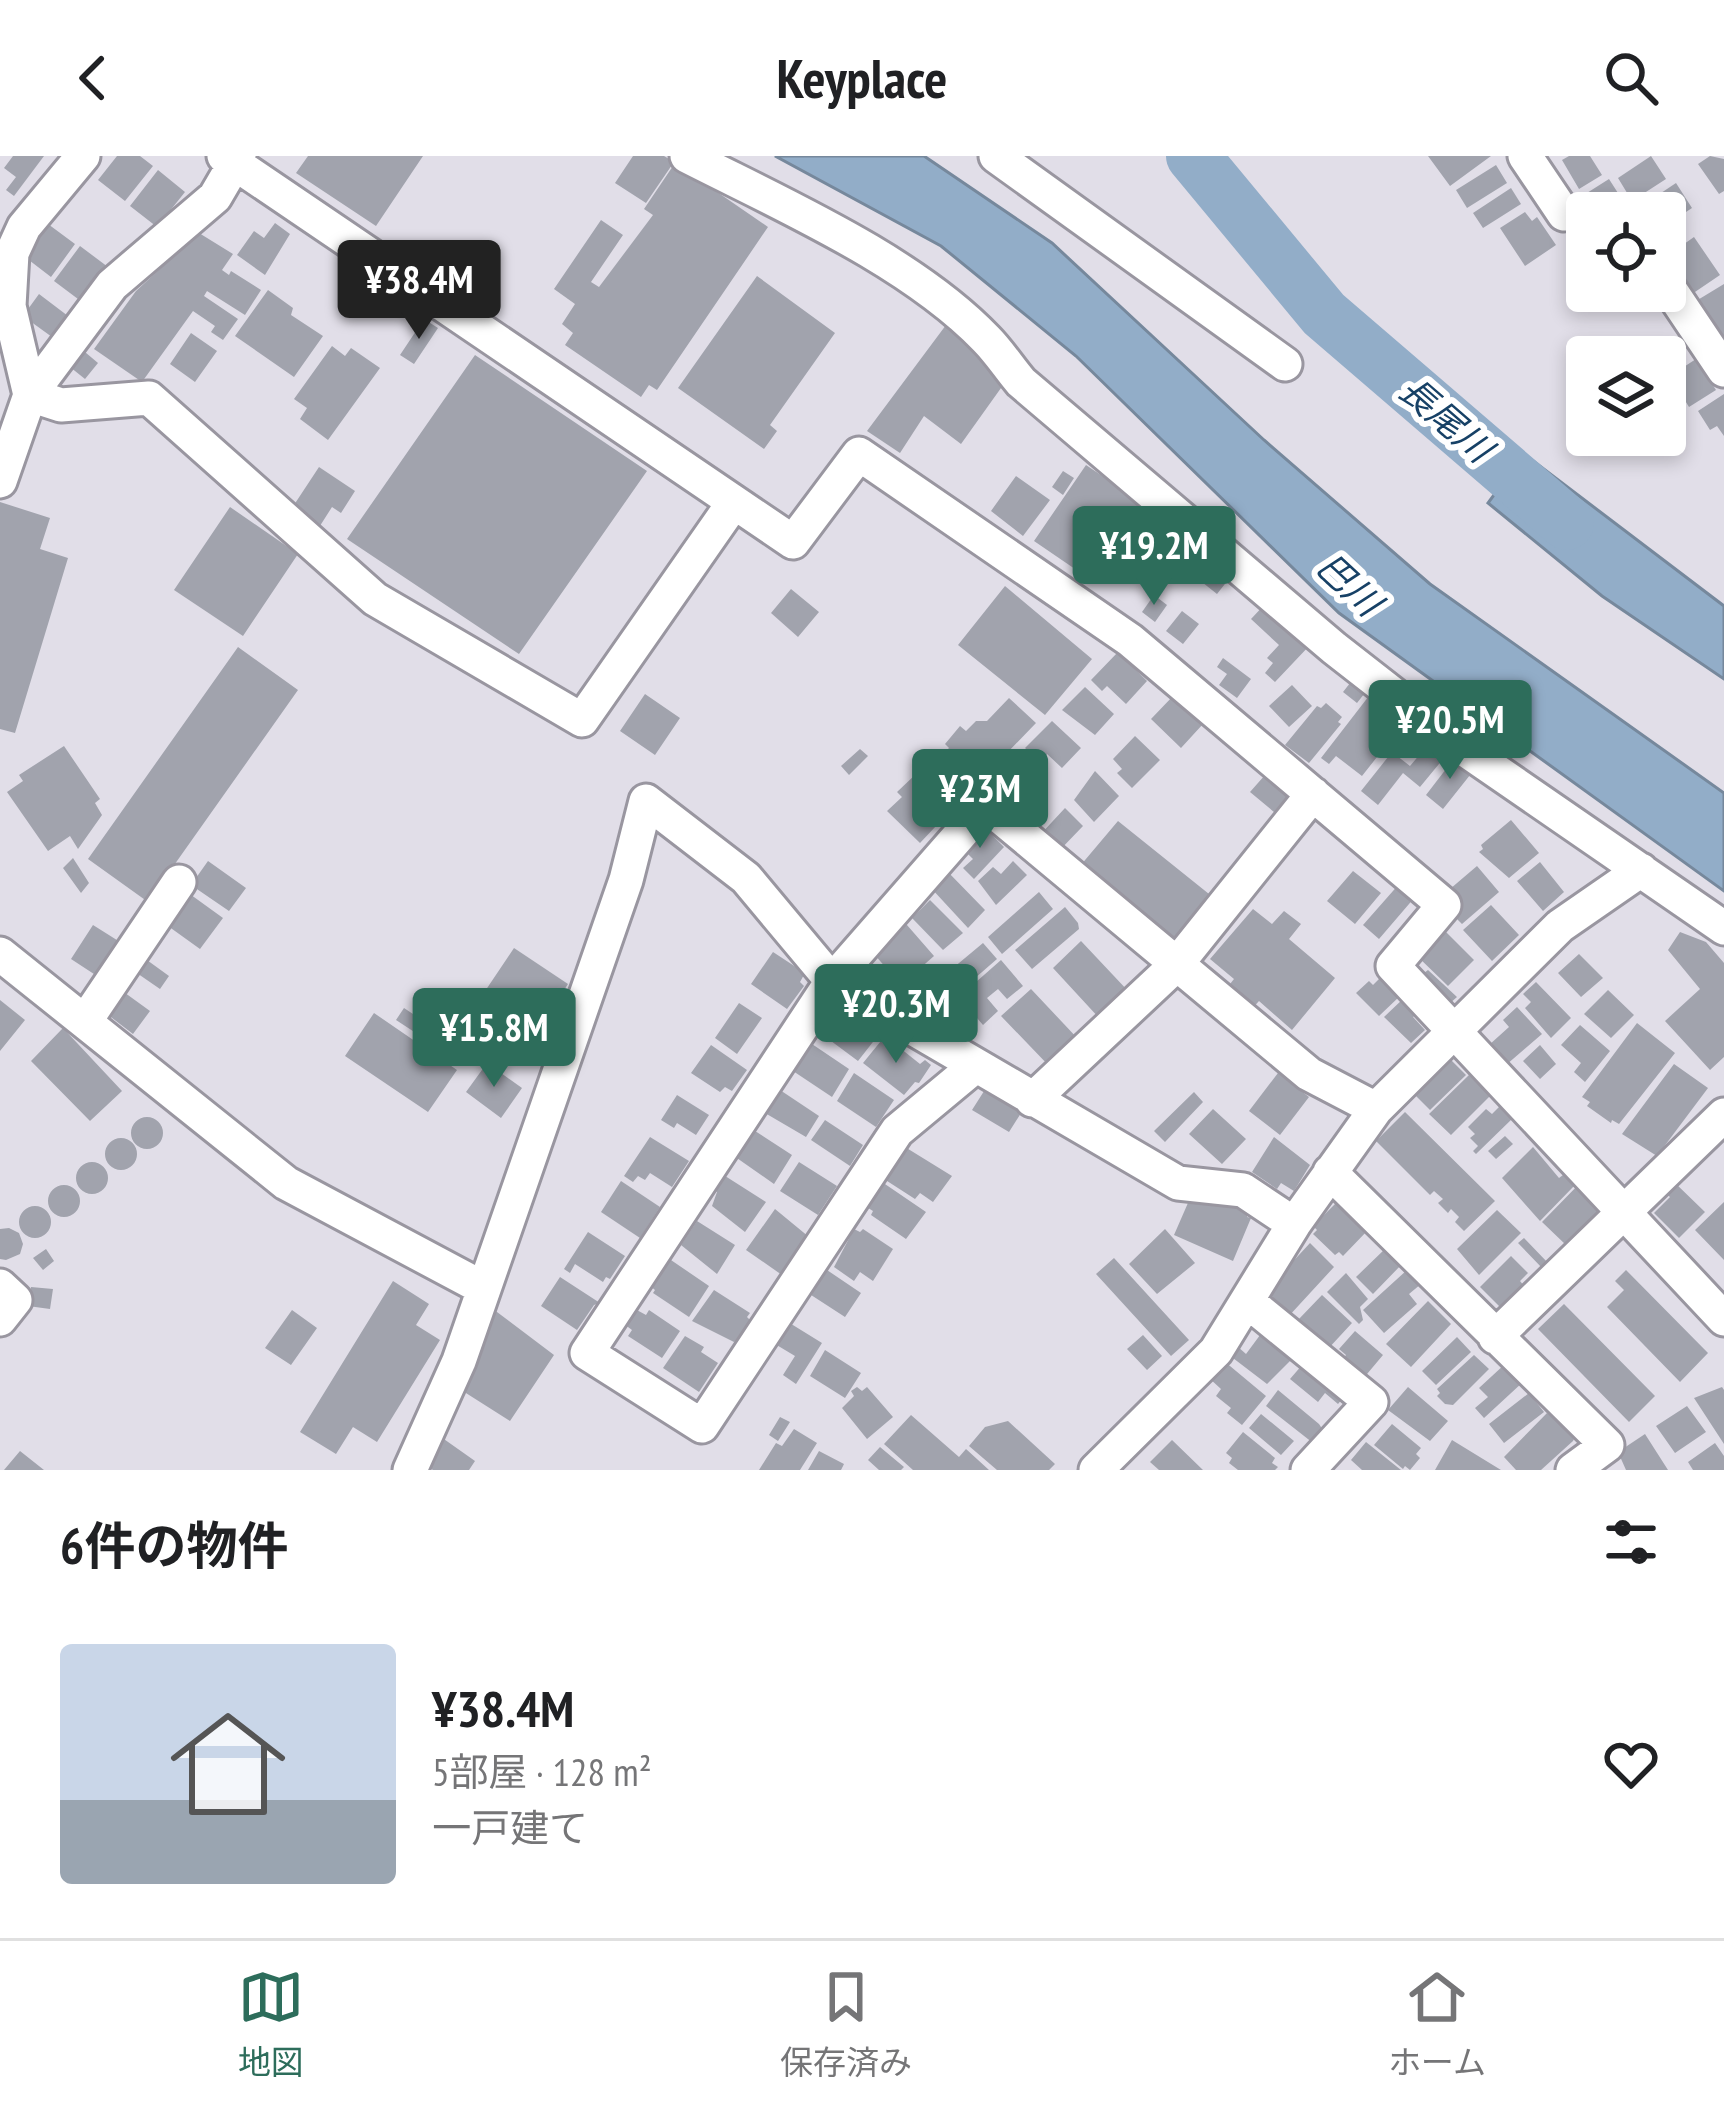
<!DOCTYPE html>
<html lang="ja">
<head>
<meta charset="utf-8">
<style>
  :root { --surface:#fff; --page:#f2f2f2; --text:#202124; --muted:#757577; --line:#e0e0e0; --accent:#2d6d5b }
  body { margin:0; font-family:"PT Sans Narrow","Noto Sans JP",sans-serif; background:var(--page); color:var(--text); height:100vh; display:flex; flex-direction:column; font-size:45px; white-space:nowrap }
  * { box-sizing:border-box; margin:0 }
  p { font-size:39px; color:var(--muted) }
  .icon { flex:none; width:66px; height:66px; fill:none; stroke:currentColor; stroke-width:2; stroke-linecap:round; stroke-linejoin:round }
  .map { position:relative; height:1314px; overflow:hidden }
  .drawer { display:flex; flex-direction:column; background:var(--surface); flex:1 }
  .drawer>* { flex:none }
  .tools { position:absolute; left:1566px; top:36px; display:grid; gap:24px }
  .tools a { display:grid; place-items:center; width:120px; height:120px; border-radius:12px; background:var(--surface); box-shadow:0 6px 18px #0003; font-size:60px }
  .price { position:absolute; translate:-50% -102px; padding:0 27px; border-radius:12px; background:var(--accent); color:#fff; font-size:39px; line-height:78px; filter:drop-shadow(0 3px 6px #0008) }
  .price::after { content:''; position:absolute; left:50%; top:72px; width:36px; height:27px; margin-left:-18px; background:inherit; clip-path:polygon(0 0,100% 0,50% 100%) }
  .price.selected { background:#222; color:#fff }
  ul { padding:0; list-style:none }
  li { display:flex; align-items:center; gap:36px; height:300px; padding:0 60px }
  li+li { border-top:3px solid var(--line) }
  li span { display:grid; place-items:center; flex:none; width:336px; height:240px; border-radius:12px; color:#555 }
  li>.icon { margin-inline-start:auto }
  span .icon { width:144px; height:144px; fill:#fffc; stroke-width:1 }
  li b { font-size:51px }
  h2 { display:flex; justify-content:space-between; align-items:center; height:144px; padding:0 60px; font-size:51px }
  header { display:flex; justify-content:space-between; align-items:center; height:156px; padding:0 60px; background:var(--surface); font-size:54px; font-weight:700 }
  .dock { display:flex; justify-content:space-around; align-items:center; height:168px; border-top:3px solid var(--line); background:var(--surface); font-size:33px; color:var(--muted) }
  .dock a { display:grid; justify-items:center; gap:6px }
  .dock .selected { color:var(--accent) }
  .map>svg:first-child { display:block }
  .water { fill:#92adc8; stroke:#76889c; stroke-width:3 }
  .lines { fill:none; stroke-linecap:round; stroke-linejoin:round }
  .river { stroke:#92adc8; stroke-width:54 }
  .building { fill:#a1a3ad }
  .minor-casing { stroke:#9996a0; stroke-width:39 }
  .minor { stroke:#fff; stroke-width:33 }
  .labels { text-anchor:middle; stroke-width:12; stroke-linejoin:round; paint-order:stroke }
  .water-label { font-size:36px; font-style:italic; fill:#174166; stroke:#fff }
</style>
</head>
<body>
<header><svg class="icon" aria-label="back" viewBox="0 0 24 24"><path d="M15 5l-7 7 7 7"/></svg>Keyplace<svg class="icon" aria-label="search" viewBox="0 0 24 24"><circle cx="10" cy="10" r="6"/><path d="M15 15l6 6"/></svg></header>
<div class="map">
<svg width="1724" height="1314" viewBox="0 0 1724 1314">
  <rect width="100%" height="100%" fill="#e1dee8"/>
  <path class="water" d="M775,0H924L1052,87L1264,284L1430,428L1724,637V735L1339,457L1076,200L941,90Z
    M1524,298L1724,450V523L1602,440L1488,347Z"/>
  <g class="lines">
    <path class="river" d="M1193,0L1324,158L1567,367"/>
  </g>
  <path class="building" d="M13,0H44L14,40L6,34L16,21L4,12Z
    M117,0H140L153,10L125,45L98,24Z
    M308,0H423L376,70L296,17Z
    M633,0H664L674,6L646,47L615,27Z
    M1428,0H1491L1450,30Z
    M1569,0H1590L1602,19L1579,33L1562,4Z
    M1651,0L1666,23L1632,45L1618,22Z
    M1710,0L1724,3V35L1719,38L1698,8Z
    M675,7L768,71L657,234L649,229L641,241L565,189L573,177L562,168L575,148L554,133L601,64L623,79L591,126L599,131L653,59L644,53Z
    M1496,9L1507,27L1467,52L1456,34Z
    M158,14L185,36L157,71L130,50Z
    M1609,23L1625,48L1612,57H1589L1579,42Z
    M1676,27L1692,52L1665,70V57H1657L1649,45Z
    M1511,32L1521,48L1483,72L1473,57Z
    M1525,56L1532,65L1537,61L1556,89L1525,110L1500,72Z
    M275,67L290,78L265,119L237,99L254,75L264,82Z
    M48,68L75,88L51,121L25,101Z
    M199,77L233,98L222,114L229,119L231,115L261,134L245,159L207,135L204,140L238,163L223,184L211,176L215,170L193,155L142,226L94,193L136,135Z
    M1694,81L1720,119L1692,138L1667,100Z
    M80,90L108,111L82,146L54,125Z
    M757,120L835,177L770,269L777,275L764,293L678,232Z
    M1724,128V189L1696,145Z
    M268,134L293,152L291,159L323,180L294,221L235,180Z
    M39,138L68,160L52,181L23,160Z
    M424,163L438,172L414,208L400,199Z
    M946,169L973,190L1006,225L961,288L924,260L900,297L867,275Z
    M191,177L217,195L195,226L170,208Z
    M1662,184L1678,208L1665,216V201H1638Z
    M332,190L345,200L351,192L380,212L328,284L300,263L307,252L294,243Z
    M79,191L98,207L85,223L65,207Z
    M475,199L647,315L519,498L347,383Z
    M1696,203L1716,234L1689,251L1670,220Z
    M1724,238V280L1717,270L1710,274L1698,255Z
    M1086,309L1147,350L1094,426L1034,385Z
    M319,311L355,335L341,357L332,351L318,373L290,355Z
    M1063,315L1074,322L1063,339L1052,331Z
    M1016,320L1050,344L1023,380L991,355Z
    M0,346L50,362L40,393L68,402L15,577L0,573Z
    M230,351L298,398L243,480L174,434Z
    M1198,392L1232,419L1217,438L1183,411Z
    M1005,430L1092,503L1045,559L958,489Z
    M791,433L819,456L798,481L771,457Z
    M1154,439L1167,449L1155,466L1142,456Z
    M1267,446L1311,488L1275,526L1265,517L1273,507L1267,502L1279,489L1251,463Z
    M1182,455L1199,468L1183,488L1166,475Z
    M238,491L298,534L148,746L88,703Z
    M1118,496L1147,525L1126,548L1107,530L1102,535L1091,524Z
    M1223,502L1251,523L1237,542L1219,529L1227,518L1217,511Z
    M1354,522L1368,533L1357,547L1343,536Z
    M1292,529L1312,550L1289,571L1269,550Z
    M1085,531L1114,558L1095,579L1062,554Z
    M1372,536L1407,563L1362,620L1336,600L1329,608L1321,602Z
    M645,538L680,562L655,599L620,575Z
    M1174,539L1203,568L1181,592L1151,563Z
    M1009,542L1036,567L977,628L944,597L949,592L945,588L960,570L966,575L976,565H987Z
    M1326,547L1342,561L1338,566L1341,568L1309,607L1285,589L1317,550L1321,552Z
    M1052,565L1081,592L1062,612L1047,598L1040,606L1025,592Z
    M1135,580L1160,604L1132,632L1117,617L1122,613L1113,603Z
    M1432,584L1448,597L1420,631L1403,617L1378,649L1361,635L1392,596L1410,610Z
    M64,590L100,643L95,647L102,659L78,693L70,680L48,695L7,636L23,625L19,619Z
    M860,593L868,600L849,619L841,610Z
    M1014,600L1038,623L1012,651L988,630Z
    M1456,600L1474,614L1443,653L1426,639Z
    M938,604L969,635L920,687L887,655L902,641L897,636L916,618L919,621Z
    M1095,615L1119,640L1094,666L1074,644Z
    M1265,619L1289,639L1287,642L1293,647L1280,661L1250,636Z
    M1065,652L1083,670L1057,697L1039,680Z
    M1511,664L1539,697L1509,722L1479,696L1483,693L1481,689Z
    M1118,665L1209,738L1172,784L1080,710Z
    M974,673L981,680L987,674L1004,691L974,723L963,712L973,703L959,689Z
    M73,702L89,727L81,737L63,712Z
    M208,705L246,732L229,755L191,729Z
    M1013,705L1027,719L996,749L978,725L993,711L1001,718Z
    M1540,706L1564,736L1543,755L1517,725Z
    M1477,710L1499,736L1462,768L1451,757L1462,747L1450,733Z
    M947,715L985,754L968,772L931,732Z
    M1353,715L1381,737L1355,768L1327,745Z
    M1400,727L1415,741L1379,783L1363,769Z
    M187,736L223,762L200,793L168,770Z
    M1039,736L1053,753L1002,798L988,781Z
    M930,744L963,777L943,794L912,762Z
    M1491,749L1519,779L1492,805L1463,774Z
    M1065,751L1078,767L1079,773L1032,813L1015,794Z
    M1253,753L1272,768L1284,755L1301,768L1289,783L1335,822L1292,874L1259,845L1251,854L1226,833L1234,823L1210,803Z
    M900,761L934,800L901,829L867,790Z
    M93,769L120,786L97,820L71,803Z
    M1443,773L1474,804L1448,830L1416,799Z
    M1680,776L1706,786L1724,807V901L1710,914L1665,865L1700,833L1668,794Z
    M1081,785L1129,836L1100,863L1053,812Z
    M983,787L997,803L944,849L929,832Z
    M514,792L568,828L528,889L473,853Z
    M773,796L805,817L800,826L804,830L787,853L751,828Z
    M1579,798L1603,822L1581,841L1558,817Z
    M140,799L169,820L160,833L131,813Z
    M1001,804L1023,830L1007,843L998,833L987,842L998,855L983,869L959,841Z
    M1428,814L1457,841L1449,848L1420,820Z
    M1381,821L1400,840L1379,860L1356,837L1369,825L1373,829Z
    M1536,826L1571,862L1551,882L1525,852L1531,846L1523,838Z
    M1031,833L1079,884L1051,912L1001,860Z
    M121,834L150,855L133,878L103,855Z
    M1608,834L1634,859L1611,882L1584,858Z
    M1404,842L1419,856L1413,861L1425,874L1411,887L1384,861Z
    M0,844L25,864L0,895Z
    M739,847L762,862L737,898L715,882Z
    M1517,851L1542,878L1506,909L1489,889L1509,871L1503,864Z
    M404,852L458,888L451,900L396,864Z
    M849,852L880,877L858,905L827,882Z
    M374,857L457,914L428,956L345,900Z
    M1637,867L1675,897L1619,968L1612,964L1611,967L1587,950L1590,946L1582,941Z
    M1580,869L1610,895L1585,926L1574,916L1581,907L1561,889Z
    M63,872L122,935L90,965L31,905Z
    M885,880L920,908L925,904L931,909L919,927L915,926L904,939L863,907Z
    M809,886L849,913L832,941L790,913Z
    M711,889L747,914L732,935L725,931L720,936L691,917Z
    M1540,889L1556,908L1540,923L1523,905Z
    M1444,897L1466,919L1430,954L1414,938Z
    M487,907L522,932L501,962L466,936Z
    M1674,908L1708,932L1657,1000L1622,978Z
    M854,917L894,944L876,971L837,945Z
    M1278,917L1309,941L1280,979L1249,955Z
    M1469,919L1485,934L1489,931L1495,935L1451,979L1429,958Z
    M986,932L1023,954L1009,976L972,954Z
    M780,934L819,960L806,981L765,957Z
    M1194,936L1203,946L1165,986L1154,975Z
    M677,939L709,959L696,979L677,967L674,972L661,964Z
    M1500,950L1513,962L1476,998L1473,995L1478,990L1470,982L1475,978L1468,971L1486,953L1492,958Z
    M1213,953L1246,983L1222,1008L1189,978Z
    M1405,956L1495,1045L1464,1075L1455,1066L1459,1061L1451,1053L1448,1057L1438,1047L1443,1043L1434,1035L1430,1039L1376,985Z
    M131 977a16 16 0 1 1 32 0a16 16 0 1 1-32 0Z
    M825,964L863,989L850,1010L811,984Z
    M752,973L792,999L774,1028L734,1000Z
    M1505,980L1513,988L1496,1003L1488,995Z
    M650,981L689,1005L672,1031L650,1017L645,1024L638,1020L633,1026L624,1020Z
    M1274,981L1310,1009L1294,1035L1281,1027L1277,1033L1252,1016Z
    M105 998a16 16 0 1 1 32 0a16 16 0 1 1-32 0Z
    M905,991L952,1020L933,1046L920,1037L915,1043L884,1023Z
    M1533,991L1559,1022L1563,1019L1574,1030L1540,1065L1502,1022Z
    M76 1022a16 16 0 1 1 32 0a16 16 0 1 1-32 0Z
    M799,1006L837,1030L818,1059L780,1035Z
    M722,1018L766,1046L745,1076L712,1050L717,1036L712,1032Z
    M1583,1024L1603,1052L1566,1089L1542,1066Z
    M621,1025L660,1051L640,1082L601,1056Z
    M1673,1025L1705,1056L1679,1082L1654,1057L1670,1041L1663,1035Z
    M882,1026L926,1056L906,1083L871,1059L873,1055L865,1050Z
    M48 1045a16 16 0 1 1 32 0a16 16 0 1 1-32 0Z
    M1191,1040L1250,1046L1247,1061L1251,1062L1233,1105L1174,1079Z
    M1339,1044L1368,1074L1343,1100L1339,1096L1335,1099L1313,1078L1317,1074L1313,1070Z
    M1724,1046V1104L1695,1074Z
    M19 1066a16 16 0 1 1 32 0a16 16 0 1 1-32 0Z
    M775,1053L809,1081L782,1119L746,1094Z
    M1497,1054L1521,1077L1479,1119L1457,1093Z
    M697,1065L735,1089L717,1118L681,1089Z
    M9,1072L19,1077L23,1088L20,1098L6,1104L0,1103V1073Z
    M854,1073L860,1076L863,1073L893,1093L873,1125L860,1116L854,1125L834,1111Z
    M1165,1073L1195,1107L1157,1138L1129,1108Z
    M588,1076L625,1100L610,1123L606,1121L603,1126L575,1108L570,1117L564,1113Z
    M1524,1082L1549,1108L1543,1113L1518,1087Z
    M1310,1087L1334,1111L1288,1161L1263,1138Z
    M1387,1091L1403,1107L1373,1138L1356,1121Z
    M46,1093L54,1105L43,1114L33,1102Z
    M1511,1100L1528,1117L1520,1125L1525,1131L1502,1153L1480,1131Z
    M668,1102L709,1130L689,1161L653,1137L655,1134L649,1129Z
    M1114,1102L1189,1184L1171,1200L1096,1118Z
    M824,1112L861,1137L845,1161L808,1137Z
    M1407,1114L1421,1128L1409,1138L1417,1148L1384,1177L1363,1154Z
    M1626,1114L1708,1197L1680,1226L1607,1151L1624,1134L1615,1125Z
    M1346,1117L1368,1143L1360,1151L1363,1164L1359,1168L1327,1136Z
    M560,1121L600,1147L594,1149L577,1174L541,1150Z
    M393,1125L429,1148L416,1169L440,1184L377,1286L353,1271L336,1298L300,1276Z
    M31,1131L53,1133L50,1153L28,1150Z
    M714,1134L750,1157L747,1161L751,1165L739,1184L734,1186L692,1165Z
    M1322,1139L1352,1167L1327,1194L1298,1164Z
    M1428,1145L1451,1168L1411,1211L1386,1188Z
    M1564,1148L1655,1240L1629,1266L1538,1173Z
    M489,1150L554,1199L510,1265L458,1232Z
    M635,1153L646,1159L649,1154L680,1175L662,1202L628,1180L632,1174L624,1168Z
    M292,1154L317,1172L291,1209L265,1192Z
    M788,1166L822,1187L796,1228L783,1219L795,1200L775,1188Z
    M1266,1171L1299,1196L1267,1228L1229,1199L1237,1190L1246,1198Z
    M1355,1175L1383,1199L1362,1224L1340,1207L1346,1199L1339,1193Z
    M1143,1179L1162,1200L1147,1214L1127,1193Z
    M685,1180L704,1191L701,1196L718,1207L699,1236L663,1212Z
    M1457,1181L1471,1196L1436,1229L1422,1215Z
    M825,1194L861,1217L845,1242L810,1220Z
    M1474,1199L1489,1213L1453,1249L1445,1248L1437,1240L1440,1237L1437,1233Z
    M1309,1201L1350,1234L1338,1248L1325,1237L1318,1246L1290,1223Z
    M1224,1205L1266,1240L1242,1269L1227,1257L1231,1252L1216,1240L1221,1233L1209,1222Z
    M1505,1208L1523,1226L1484,1262L1475,1252L1488,1241L1479,1232Z
    M857,1231L862,1235L867,1231L893,1261L867,1283L842,1252L854,1240L851,1235Z
    M1408,1231L1448,1265L1430,1285L1388,1254Z
    M1722,1231L1724,1234V1288L1694,1242Z
    M1278,1234L1319,1268L1323,1274L1313,1287L1266,1250Z
    M1529,1237L1544,1256L1504,1287L1489,1268Z
    M1687,1250L1706,1276L1675,1297L1656,1270Z
    M1547,1257L1577,1277L1573,1285L1541,1314H1516L1504,1301Z
    M1261,1258L1294,1285L1281,1299L1249,1272Z
    M911,1259L959,1301L966,1293L989,1314H913L884,1288Z
    M780,1261L790,1266L778,1285L769,1279Z
    M1008,1265L1055,1308L1049,1314H997L969,1290L985,1271Z
    M1392,1268L1421,1292L1416,1298L1420,1302L1410,1314L1405,1310L1403,1313L1374,1289Z
    M794,1273L817,1287L800,1314H759L776,1287L782,1290Z
    M1243,1276L1275,1302L1272,1307L1278,1311L1275,1314H1238L1229,1307L1232,1302L1226,1297Z
    M1645,1278L1668,1314H1626L1618,1296Z
    M441,1281L475,1305L469,1314H433L423,1307Z
    M1172,1284L1203,1314H1159L1150,1306Z
    M1452,1284L1501,1314H1435Z
    M1366,1286L1401,1314H1362L1351,1304Z
    M1715,1287L1724,1300V1314H1693L1688,1306Z
    M880,1291L904,1311L901,1314H879L868,1304Z
    M20,1295L44,1314H4Z
    M819,1295L844,1308L841,1314H808Z"/>
  <g class="lines">
    <g class="minor-casing">
      <path id="minor" d="M224,0L793,386L859,298L1130,484L1444,749L1393,810L1724,1163
        M239,0L215,41L112,129L30,239L61,249L149,242L375,443L582,564L734,346
        M687,0C783,49 911,105 986,183C999,196 1009,212 1021,226L1334,492L1457,588L1724,772
        M996,0L1285,208
        M1525,0L1564,58
        M1669,132L1724,214
        M0,325L30,239L9,150L12,97L24,71L83,0
        M0,798L286,1027L483,1132
        M86,864L179,726
        M974,911L897,975L702,1270L587,1197L832,825L986,649L1309,918L1376,953
        M1032,944L1176,809L1313,638
        M1330,1016L1607,1289L1573,1314
        M0,1130L15,1144L0,1163
        M1247,1145L1371,1246L1308,1314
        M1495,1181L1724,959
        M410,1314L459,1205L626,724L646,645L746,722L832,825L1178,1027L1243,1034L1294,1068
        M1096,1314L1216,1195L1294,1068L1376,953L1560,770L1641,714"/>
    </g>
    <use href="#minor" class="minor"/>
  </g>
  <g class="labels">
    <g class="water-label">
      <text transform="translate(1446 263) rotate(41)" y="13">長尾川</text>
      <text transform="translate(1349 428) rotate(43)" y="13">巴川</text>
    </g>
  </g>
</svg>
<div class="tools">
<a><svg class="icon" aria-label="locate" viewBox="0 0 24 24"><circle cx="12" cy="12" r="6"/><path d="M12 2v4M12 18v4M2 12h4M18 12h4"/></svg></a>
<a><svg class="icon" aria-label="layers" viewBox="0 0 24 24"><path d="M12 4l9 5-9 5-9-5zM3 14l9 5 9-5"/></svg></a>
</div>
<b class="price selected" style="left:419px;top:186px">¥38.4M</b>
<b class="price" style="left:1154px;top:452px">¥19.2M</b>
<b class="price" style="left:1450px;top:626px">¥20.5M</b>
<b class="price" style="left:980px;top:695px">¥23M</b>
<b class="price" style="left:896px;top:910px">¥20.3M</b>
<b class="price" style="left:494px;top:934px">¥15.8M</b>
</div>
<section class="drawer">
<h2>6件の物件<svg class="icon" aria-label="filters" viewBox="0 0 24 24"><path d="M4 7h16M4 17h16"/><circle cx="9" cy="7" r="2"/><circle cx="15" cy="17" r="2"/></svg></h2>
<ul>
<li><span style="background:linear-gradient(#c9d6e8 65%,#9aa5b1 0)"><svg class="icon" aria-label="home" viewBox="0 0 24 24"><path d="M3 11l9-7 9 7M6 9v11h12V9"/></svg></span><div><b>¥38.4M</b><p>5部屋 · 128 m²</p><p>一戸建て</p></div><svg class="icon" aria-label="heart" viewBox="0 0 24 24"><path d="M12 20l-8-8c-3-5 5-10 8-4 3-6 11-1 8 4z"/></svg></li>
</ul>
</section>
<nav class="dock">
<a class="selected"><svg class="icon" aria-label="map" viewBox="0 0 24 24"><path d="M3 6l6-2 6 2 6-2v14l-6 2-6-2-6 2zM9 4v14M15 6v14"/></svg>地図</a>
<a><svg class="icon" aria-label="saved" viewBox="0 0 24 24"><path d="M7 4h10v16l-5-4-5 4z"/></svg>保存済み</a>
<a><svg class="icon" aria-label="home" viewBox="0 0 24 24"><path d="M3 11l9-7 9 7M6 9v11h12V9"/></svg>ホーム</a>
</nav>
</body>
</html>
